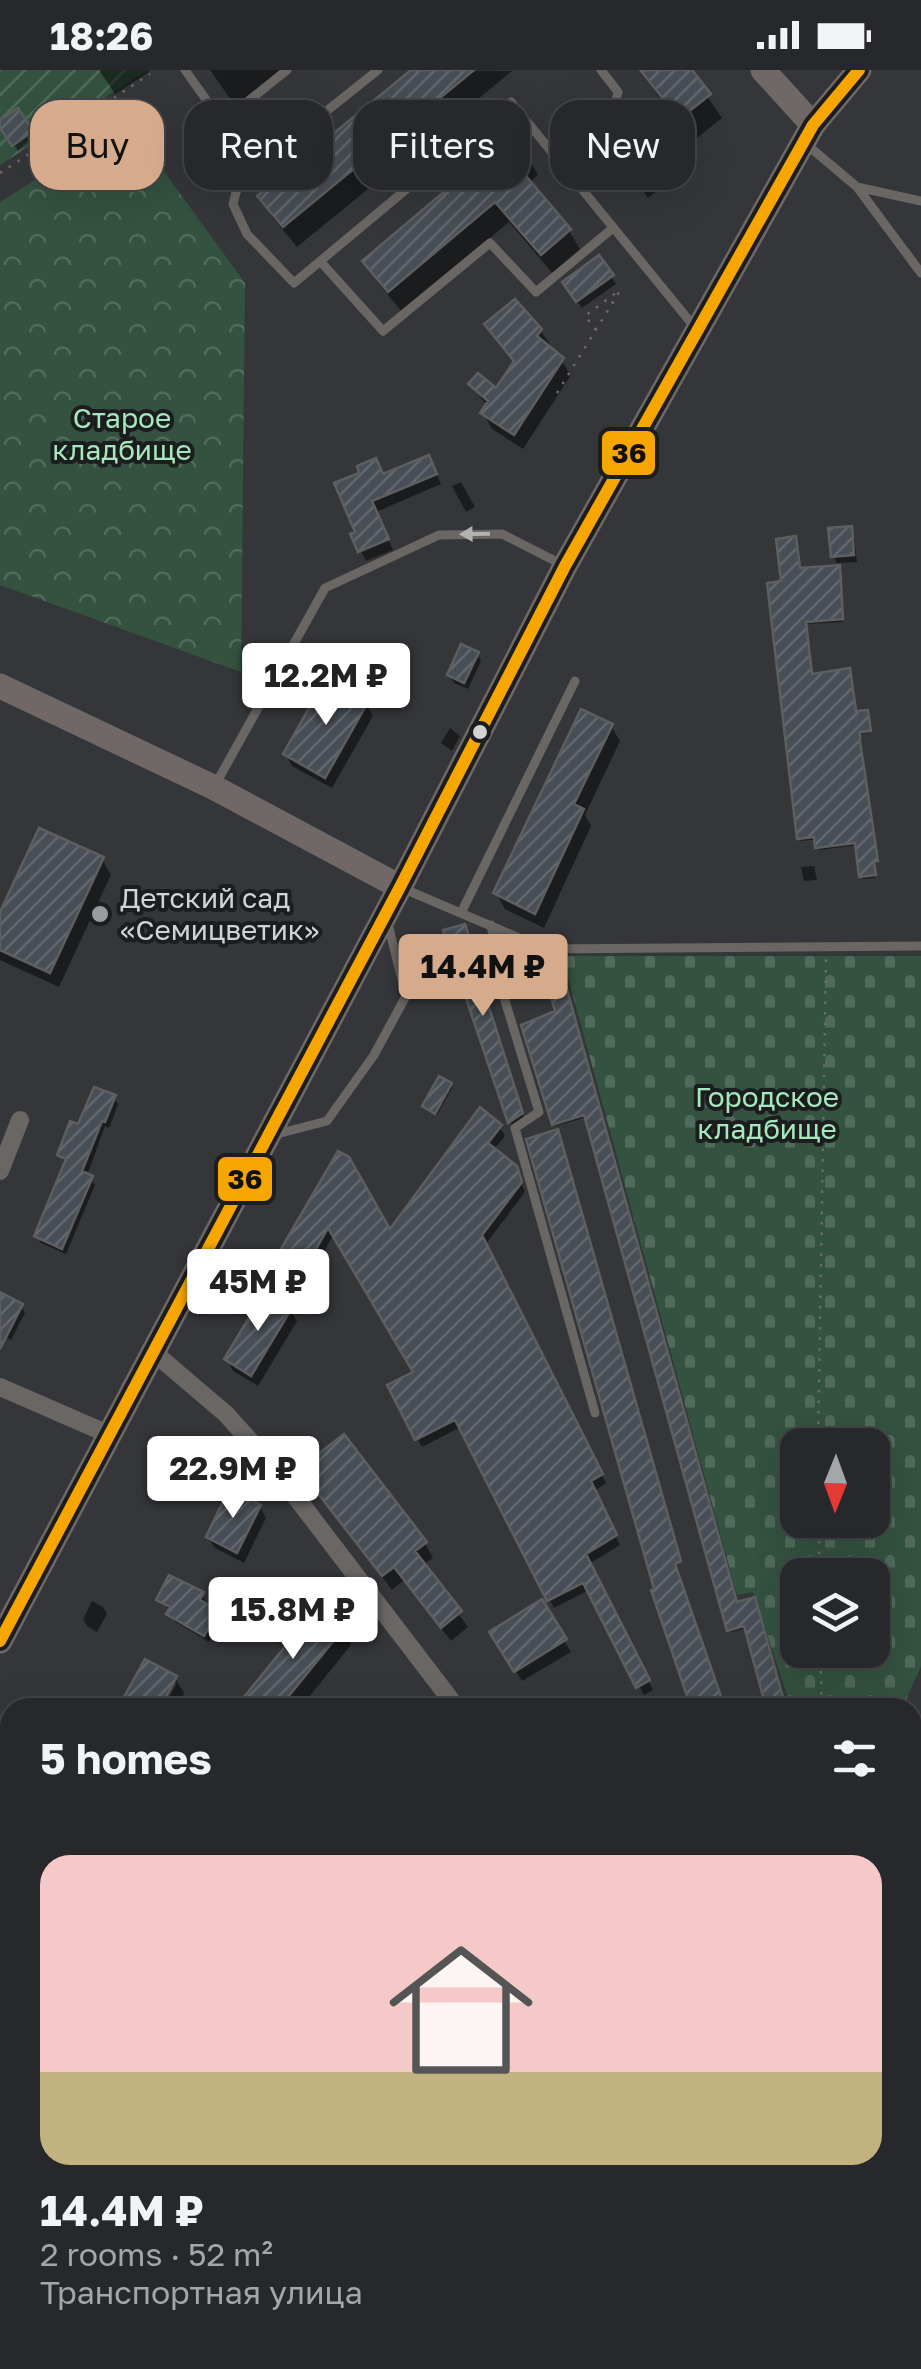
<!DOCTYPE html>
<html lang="en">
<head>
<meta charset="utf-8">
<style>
  :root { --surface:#27282b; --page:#2f3033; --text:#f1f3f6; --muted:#a4a6a9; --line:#434447; --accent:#d6ab8b }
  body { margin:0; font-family:"Golos Text",sans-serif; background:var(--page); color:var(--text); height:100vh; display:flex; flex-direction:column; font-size:38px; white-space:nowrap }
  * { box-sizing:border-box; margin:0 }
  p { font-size:32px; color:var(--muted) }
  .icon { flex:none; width:55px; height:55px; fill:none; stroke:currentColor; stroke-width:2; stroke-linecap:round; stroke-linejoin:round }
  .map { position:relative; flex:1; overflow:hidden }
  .side { position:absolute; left:0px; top:1628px; width:922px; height:672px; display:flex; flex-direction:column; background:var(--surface); border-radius:30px 30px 0 0; box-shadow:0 10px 40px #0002,0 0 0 2px var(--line) }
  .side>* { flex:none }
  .hud { position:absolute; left:30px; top:30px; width:862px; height:90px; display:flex; gap:20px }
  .needle { width:65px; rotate:181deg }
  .controls { position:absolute; left:780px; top:1358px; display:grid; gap:20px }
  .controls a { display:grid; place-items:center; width:110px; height:110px; border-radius:20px; background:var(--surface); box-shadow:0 10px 40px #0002,0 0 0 2px var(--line); font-size:50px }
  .price { position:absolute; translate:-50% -85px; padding:0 22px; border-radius:10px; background:#fff; color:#222; font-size:32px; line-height:65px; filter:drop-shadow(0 2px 5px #0008) }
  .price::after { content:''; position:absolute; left:50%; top:60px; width:30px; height:22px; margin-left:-15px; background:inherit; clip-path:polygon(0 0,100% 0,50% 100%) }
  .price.active { background:var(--accent); color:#111 }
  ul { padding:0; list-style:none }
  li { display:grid; align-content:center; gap:20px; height:530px; padding:0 40px }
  li span { display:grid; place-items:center; height:310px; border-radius:30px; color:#555 }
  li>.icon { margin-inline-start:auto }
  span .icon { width:180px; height:180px; fill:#fffc; stroke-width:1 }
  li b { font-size:42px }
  h2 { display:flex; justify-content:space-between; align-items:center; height:120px; padding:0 40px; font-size:42px }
  .tag { padding:0 35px; border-radius:30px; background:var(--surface); box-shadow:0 10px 40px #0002,0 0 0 2px var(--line); font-size:35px; line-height:90px }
  .tag.active { background:var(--accent); color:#111 }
  .status { display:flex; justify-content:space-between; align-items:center; height:70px; padding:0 50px; background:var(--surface); direction:ltr }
  .status svg { height:28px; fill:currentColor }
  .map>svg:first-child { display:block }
  .forest { fill:url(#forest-crowns) }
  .cemetery { fill:url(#cemetery-stones); fill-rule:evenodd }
  .garden { fill:url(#garden-furrows) }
  .shadow { fill:#0007 }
  .building { fill:url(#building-hatch); stroke:#5c5e5f; stroke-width:2.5 }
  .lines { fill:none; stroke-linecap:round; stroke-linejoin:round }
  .path { stroke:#6d6a69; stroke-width:2.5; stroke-dasharray:2.5 8; stroke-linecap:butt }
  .lane { stroke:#696664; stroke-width:9 }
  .street { stroke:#696664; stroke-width:18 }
  .secondary { stroke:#6f6866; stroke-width:25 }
  .bus-1-casing { stroke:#1c1d1f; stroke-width:20 }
  .bus-1 { stroke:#f7a600; stroke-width:12 }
  .oneway { fill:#b2b2b3 }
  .bus-dot { fill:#d1d3d5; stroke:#1c1d1f; stroke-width:4 }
  .poi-dot { fill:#9a9c9e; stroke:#1c1d1f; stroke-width:4 }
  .labels { text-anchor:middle; stroke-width:8; stroke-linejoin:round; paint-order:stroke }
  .park-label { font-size:28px; fill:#a6e7bc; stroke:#1c1d1f }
  .poi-label { font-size:28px; fill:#d1d3d5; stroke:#1c1d1f; text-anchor:start }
  .line-badge { stroke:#1c1d1f; stroke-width:4 }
  .pale-badge-label { font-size:28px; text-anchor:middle; font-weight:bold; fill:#111 }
</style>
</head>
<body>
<div class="status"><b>18:26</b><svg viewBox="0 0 49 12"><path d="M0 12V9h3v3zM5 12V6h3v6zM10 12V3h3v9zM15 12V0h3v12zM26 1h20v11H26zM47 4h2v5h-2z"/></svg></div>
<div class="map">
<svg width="921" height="2299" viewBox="0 0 921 2299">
  <defs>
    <pattern id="forest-crowns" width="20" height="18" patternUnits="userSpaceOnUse" patternTransform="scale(2.5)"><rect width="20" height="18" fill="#345240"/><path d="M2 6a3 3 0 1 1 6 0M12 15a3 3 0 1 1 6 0" fill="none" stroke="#506a5b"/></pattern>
    <pattern id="cemetery-stones" width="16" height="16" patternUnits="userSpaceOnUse" patternTransform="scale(2.5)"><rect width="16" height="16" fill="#345240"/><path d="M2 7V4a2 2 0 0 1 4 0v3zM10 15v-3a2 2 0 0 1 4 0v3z" fill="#506a5b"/></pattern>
    <pattern id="garden-furrows" width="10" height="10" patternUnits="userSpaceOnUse" patternTransform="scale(2.5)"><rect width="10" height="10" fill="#345240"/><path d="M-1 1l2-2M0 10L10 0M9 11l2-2" fill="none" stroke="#506a5b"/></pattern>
    <pattern id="building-hatch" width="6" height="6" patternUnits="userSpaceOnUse" patternTransform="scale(2.5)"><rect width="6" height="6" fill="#484e55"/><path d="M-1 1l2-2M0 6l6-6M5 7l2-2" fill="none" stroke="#61676d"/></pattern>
  </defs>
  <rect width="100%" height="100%" fill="#343639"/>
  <path class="forest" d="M132,49L168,107L245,213L241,602L0,515V132Z"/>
  <path class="cemetery" d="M562,886H921V1596L903,1637H791L753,1522L737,1525ZM798,1375H872V1450H798ZM798,1505H872V1580H798Z"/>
  <path class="garden" d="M0,0H148L0,95Z"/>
  <path class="shadow" d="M99,0H148L149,2L115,24Z
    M210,0H292L240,43Z
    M414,0L512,1L297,177L273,148L260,126Z
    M638,0H689L722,48L682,80L690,95L648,128L611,75L664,33Z
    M17,42L35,69L18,81L0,54Z
    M526,84L538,105L528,113L569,161L582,182L554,205L509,152L402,242L378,213L365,192Z
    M599,189L616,214L582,238L569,220Z
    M487,255L540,260L571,305L523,379L492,359L483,343L487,336L471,315L497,322L515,293Z
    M434,398L441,414L376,442L393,480L366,491L353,465L358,463L363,404L383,407Z
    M461,412L475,437L466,442L452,416Z
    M850,459L854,466L857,492L837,493L833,486Z
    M800,500L840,501L843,552L806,554L812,606L856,644L869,645L871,663L860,664V676L877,793L873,794L875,808L863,809L861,806L858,775L819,780L817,769L801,771L799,768L783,514Z
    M477,584L481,591L468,619L454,613L450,605Z
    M366,634L373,646L332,718L292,696L286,684Z
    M611,656L620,671L585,745L591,756L544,858L505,839L496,823Z
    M450,658L460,666L452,681L441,673Z
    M102,789L111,805L59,917L0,890V848Z
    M814,796L817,810L804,811L801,797Z
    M466,860L472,881L469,882L523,1047L512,1055L457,886Z
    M558,943L736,1535L747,1558L731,1562L729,1560L587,1047L556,1056L554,1054Z
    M451,1015L452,1018L437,1045L426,1039L425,1036Z
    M114,1027L118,1035L109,1058L105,1056L87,1106L95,1115L66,1184L41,1173L36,1166L67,1094L59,1085L80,1058Z
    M500,1057L505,1066L493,1080L515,1098L525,1122L485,1175L606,1413L594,1421L620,1475L589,1494L653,1620L644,1625L589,1520L554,1538L461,1357L422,1377L390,1316L417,1303L334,1164L304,1216L282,1200L277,1191L339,1084L389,1164Z
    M0,1225L21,1236L25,1243L11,1270L0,1264Z
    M290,1240L297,1251L258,1316L233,1301L227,1289Z
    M302,1399L425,1473L433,1488L423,1495L468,1557L451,1571L404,1510L392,1520Z
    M260,1437L266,1448L244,1493L215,1478L208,1467Z
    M202,1524L206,1532L205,1535L215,1546L212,1552L216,1559L209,1572L174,1551L171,1541L159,1530Z
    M92,1531L103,1537L107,1544L97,1562L87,1556L83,1549Z
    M541,1532L571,1582L522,1611L492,1562Z
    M342,1560L351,1575L300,1638H243Z
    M175,1608L184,1623L176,1638H163L177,1613H171Z
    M921,2054V2071L914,2058Z
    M912,2154L921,2167V2190L912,2189Z
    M6,2200L10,2202V2249L0,2244V2212Z
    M912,2211L921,2215V2257H912Z
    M912,2283L921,2287V2299H913L908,2290H912Z
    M177,2290H204L207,2295L205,2299H172Z
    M502,2292L516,2299H499Z"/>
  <path class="building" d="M411,0H474L283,157L257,126Z
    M640,0H692L711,24L669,57L679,70L633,106L608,74L664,30Z
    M18,38L33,61L12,76L0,58V50Z
    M506,56L528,82L515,93L571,159L541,185L495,132L388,222L362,191L483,89L476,81Z
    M599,185L614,205L576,232L562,212Z
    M515,229L542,259L537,266L564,288L514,365L480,343L488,331L468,314L478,303L496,318L514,291L484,254Z
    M429,385L437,404L372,431L389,469L358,482L350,464L355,462L334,413L359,403L357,396L376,388L383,404Z
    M852,456L854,485L831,487L828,458Z
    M796,466L800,498L840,495L843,549L806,552L812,604L850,598L856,641L868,640L871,661L860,662V671L878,791L874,792L876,805L859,807L855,773L815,778L814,767L797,769L767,513L781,511L776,469Z
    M461,574L479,582L464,613L447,605Z
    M326,608L368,632L325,708L283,684Z
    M581,639L613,654L574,734L584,739L535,844L493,823Z
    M39,758L104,787L50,903L0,880V842Z
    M465,854L473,878H470L523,1043L508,1053L443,860Z
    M558,887L737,1532L755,1527L786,1638H766L744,1556L727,1561L584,1045L552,1055L521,955L555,941L541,891Z
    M439,1006L452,1013L435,1044L422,1036Z
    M94,1017L116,1025L105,1052L102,1051L82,1101L93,1106L62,1179L34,1166L66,1089L57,1085L70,1051L78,1054Z
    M480,1037L502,1055L488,1073L517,1096L522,1112L482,1165L603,1404L591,1411L617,1465L586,1484L650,1610L636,1618L583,1513L547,1531L455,1350L415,1370L387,1315L413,1302L328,1158L299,1209L274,1191L338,1081L349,1087L390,1159Z
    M558,1059L681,1491L675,1494L725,1638H691L651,1520L654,1519L526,1069Z
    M265,1221L292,1238L251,1306L224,1289Z
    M0,1222L23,1234L0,1279Z
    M344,1364L427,1472L415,1481L462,1541L441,1558L394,1497L382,1506L299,1399Z
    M229,1419L261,1435L237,1483L206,1467Z
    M169,1505L204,1522L200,1530L213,1537L208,1547L213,1550L204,1566L166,1544L170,1537L156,1530Z
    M542,1529L567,1569L514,1602L489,1562Z
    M318,1536L344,1558L279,1638H235Z
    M145,1589L177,1606L160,1638H118Z"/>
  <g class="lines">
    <path class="path" d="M0,103L150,4
      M596,260L585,246L620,220
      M557,323L621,219
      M818,1375L826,888
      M819,1450V1505
      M820,1580L822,1638"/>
    <path class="lane" d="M185,0L222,52L287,0
      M378,0L239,111L233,134L247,164L294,213L511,32L696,259
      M806,74L857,117L921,203
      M565,97L613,43L618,22L601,0
      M857,117L921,131
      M320,191L383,261L490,173L536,222L613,158
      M214,717L325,518L439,465L502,464L563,495
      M402,818L545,879L921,876
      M461,843L575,611
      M491,855L503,924L539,1042L515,1058L595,1343
      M277,1064L327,1051L374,985L406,926L388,854
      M0,1978L10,1984
      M0,2031L10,2036
      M912,2110L921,2124
      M912,2193L921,2205
      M912,2261L921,2277
      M354,2290L367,2299
      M549,2290L578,2299"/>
    <path class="street" d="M0,1101L20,1050
      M152,1281L226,1344L270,1393L457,1638
      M0,1317L108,1364
      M912,2035L921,2036
      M854,2290L861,2299
      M786,2299L787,2290"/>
    <path class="secondary" d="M763,0L813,55
      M0,616L213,717L400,817
      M0,1571L400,817L565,496L813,55L859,0"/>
    <g class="bus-1-casing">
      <path id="bus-1" d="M0,1571L400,817L565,496L813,55L859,0"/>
    </g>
    <use href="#bus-1" class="bus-1"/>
  </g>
  <defs><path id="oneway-solid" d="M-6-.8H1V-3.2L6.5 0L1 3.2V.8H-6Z" transform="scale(2.5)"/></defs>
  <use class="oneway" href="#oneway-solid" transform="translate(475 464) rotate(179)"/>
  <circle class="bus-dot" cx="480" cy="662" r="9"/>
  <circle class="poi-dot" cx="100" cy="844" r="10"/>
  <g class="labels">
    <g class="park-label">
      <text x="122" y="358">Старое<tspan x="122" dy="32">кладбище</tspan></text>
      <text x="767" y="1037">Городское<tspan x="767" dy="32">кладбище</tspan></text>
    </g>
    <g class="poi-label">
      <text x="120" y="838">Детский сад<tspan x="120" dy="32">«Семицветик»</tspan></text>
    </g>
  </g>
  <g class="line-badge">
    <rect x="600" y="359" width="57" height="48" rx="10" fill="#f7a600"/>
    <rect x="216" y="1085" width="58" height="48" rx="10" fill="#f7a600"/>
  </g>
  <g class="pale-badge-label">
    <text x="629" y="393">36</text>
    <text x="245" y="1119">36</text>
  </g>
</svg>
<div class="controls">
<a><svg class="needle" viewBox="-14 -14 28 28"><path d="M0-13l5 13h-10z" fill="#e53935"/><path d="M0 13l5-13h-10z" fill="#a4a6a9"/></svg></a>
<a><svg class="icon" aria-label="layers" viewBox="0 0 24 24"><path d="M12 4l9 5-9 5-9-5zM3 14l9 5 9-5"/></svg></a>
</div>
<b class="price" style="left:326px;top:658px">12.2M ₽</b>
<b class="price active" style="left:483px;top:949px">14.4M ₽</b>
<b class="price" style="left:258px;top:1264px">45M ₽</b>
<b class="price" style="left:233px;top:1451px">22.9M ₽</b>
<b class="price" style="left:293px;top:1592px">15.8M ₽</b>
<div class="hud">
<a class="tag active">Buy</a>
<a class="tag">Rent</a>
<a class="tag">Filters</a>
<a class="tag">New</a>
</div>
<section class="side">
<h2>5 homes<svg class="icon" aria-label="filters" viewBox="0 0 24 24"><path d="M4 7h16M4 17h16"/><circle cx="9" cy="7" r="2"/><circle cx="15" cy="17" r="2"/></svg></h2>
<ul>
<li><span style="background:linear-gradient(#f6c9c9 70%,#c2b280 0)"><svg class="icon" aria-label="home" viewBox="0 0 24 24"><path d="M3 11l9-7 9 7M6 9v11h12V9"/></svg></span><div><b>14.4M ₽</b><p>2 rooms · 52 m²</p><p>Транспортная улица</p></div></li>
</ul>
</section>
</div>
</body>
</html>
